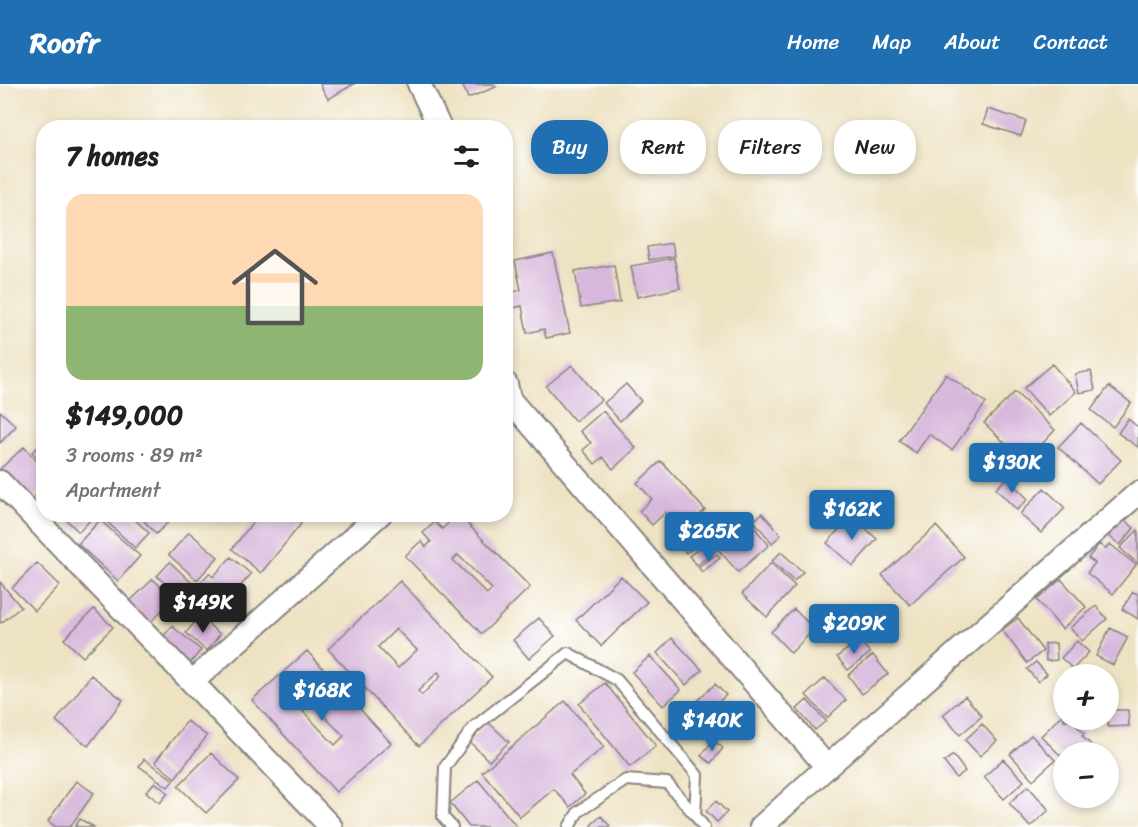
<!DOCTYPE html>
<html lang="en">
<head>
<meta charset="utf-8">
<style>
  :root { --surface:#fff; --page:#f2f2f2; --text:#202124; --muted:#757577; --line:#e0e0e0; --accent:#1f6fb2 }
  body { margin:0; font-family:Sriracha,sans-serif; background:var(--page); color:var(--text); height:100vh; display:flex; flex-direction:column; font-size:22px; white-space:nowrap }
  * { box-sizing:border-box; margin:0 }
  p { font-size:20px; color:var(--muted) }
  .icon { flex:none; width:33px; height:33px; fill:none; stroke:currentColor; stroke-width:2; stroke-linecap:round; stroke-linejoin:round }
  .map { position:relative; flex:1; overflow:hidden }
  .drawer { position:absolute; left:36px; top:36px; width:477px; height:402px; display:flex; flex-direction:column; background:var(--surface); border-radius:24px; box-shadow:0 3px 9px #0003 }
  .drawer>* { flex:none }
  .banner { position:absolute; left:531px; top:36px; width:516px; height:54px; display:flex; gap:12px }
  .buttons { position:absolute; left:1053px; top:580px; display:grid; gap:12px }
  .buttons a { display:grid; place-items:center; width:66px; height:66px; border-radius:50%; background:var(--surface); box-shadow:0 3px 9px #0003; font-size:30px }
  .price { position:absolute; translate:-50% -51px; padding:0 14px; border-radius:6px; background:var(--accent); color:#fff; font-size:20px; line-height:39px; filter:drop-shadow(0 2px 3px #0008) }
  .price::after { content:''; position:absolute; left:50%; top:36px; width:18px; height:14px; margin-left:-9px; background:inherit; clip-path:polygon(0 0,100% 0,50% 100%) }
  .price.on { background:#222; color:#fff }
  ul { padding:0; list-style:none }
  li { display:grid; align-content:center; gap:12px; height:318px; padding:0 30px }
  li+li { border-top:2px solid var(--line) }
  li span { display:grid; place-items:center; height:186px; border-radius:18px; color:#555 }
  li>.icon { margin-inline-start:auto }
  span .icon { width:108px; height:108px; fill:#fffc; stroke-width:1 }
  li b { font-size:26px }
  h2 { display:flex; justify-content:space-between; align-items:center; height:72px; padding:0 30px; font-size:26px }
  .chip { padding:0 21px; border-radius:24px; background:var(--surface); box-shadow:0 3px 9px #0003; font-size:21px; line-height:54px }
  .chip.on { background:var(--accent); color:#fff }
  header { display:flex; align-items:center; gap:36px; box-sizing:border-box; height:84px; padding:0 30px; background:var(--accent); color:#fff }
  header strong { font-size:28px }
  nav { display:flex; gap:33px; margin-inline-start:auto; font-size:21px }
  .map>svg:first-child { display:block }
  .building { fill:#d7b7db; fill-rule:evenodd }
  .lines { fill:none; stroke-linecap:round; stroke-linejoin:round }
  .lane-casing { stroke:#88827e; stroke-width:14 }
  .street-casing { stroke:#88827e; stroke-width:26 }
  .lane { stroke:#fff; stroke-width:10 }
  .street { stroke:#fff; stroke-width:22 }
</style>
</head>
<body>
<header>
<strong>Roofr</strong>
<nav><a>Home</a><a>Map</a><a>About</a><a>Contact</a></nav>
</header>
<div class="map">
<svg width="1138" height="743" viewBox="0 0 1138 743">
  <rect width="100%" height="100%" fill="#fff"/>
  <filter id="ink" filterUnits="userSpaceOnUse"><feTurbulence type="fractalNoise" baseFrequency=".0167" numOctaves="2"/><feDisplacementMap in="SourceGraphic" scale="12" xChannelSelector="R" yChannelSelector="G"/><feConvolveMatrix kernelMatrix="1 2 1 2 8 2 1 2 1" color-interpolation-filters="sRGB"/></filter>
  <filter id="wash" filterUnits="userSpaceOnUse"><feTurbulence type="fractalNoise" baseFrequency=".008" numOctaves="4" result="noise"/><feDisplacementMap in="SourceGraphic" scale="24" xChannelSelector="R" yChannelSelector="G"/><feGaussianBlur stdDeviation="1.35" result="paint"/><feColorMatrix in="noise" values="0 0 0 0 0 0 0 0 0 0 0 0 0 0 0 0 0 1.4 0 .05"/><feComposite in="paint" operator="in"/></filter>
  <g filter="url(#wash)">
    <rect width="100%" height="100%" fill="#ede2c2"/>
    <g id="blocks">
      <path class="building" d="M321,0H354L328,15L320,1Z
        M462,0H494L496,3L468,14Z
        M988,25L1026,37L1021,52L983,40Z
        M360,36L361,44H338L337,38Z
        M672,159L675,172L649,176L647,163Z
        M553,169L570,249L546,254L544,245L527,249L522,222L513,224L510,209L521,206L515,177Z
        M674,174L680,204L637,213L631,182Z
        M614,181L620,218L581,224L575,187Z
        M1052,280L1076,308L1049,332L1024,304Z
        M572,281L601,316L575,337L546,302Z
        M1091,287L1095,306L1079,309L1075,290Z
        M946,290L986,319L952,366L929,350L916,369L899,357Z
        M626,300L641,317L620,337L604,319Z
        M1109,302L1131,319L1113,343L1091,326Z
        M1015,308L1055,346L1025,378L984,339Z
        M0,327L16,342L0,359Z
        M603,327L636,364L613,385L603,373L595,380L583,366L591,359L580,347Z
        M1128,335L1138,343V363L1118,349Z
        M1081,339L1121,376L1098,400L1058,363Z
        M44,358V380L32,368Z
        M24,363L44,385V404L28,419L0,388V385Z
        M661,377L705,426L683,446L666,428L652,441L639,427L652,415L637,399Z
        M1007,394L1028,415L1017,426L996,405Z
        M1044,404L1065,424L1041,449L1020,430Z
        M762,429L781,451L772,459L754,437Z
        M60,430H96L79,448Z
        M111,430H129L149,449L135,464L105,436Z
        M138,430H177L156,450Z
        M259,430H290L301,440L261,489L232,465Z
        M458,430L530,503L482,550L405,472L421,457L426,463L431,458L423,449L435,438L442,445ZM458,471L492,505L487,510L453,476Z
        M851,432L877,455L853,482L827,459Z
        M1120,432L1134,444L1120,461L1105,449Z
        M100,436L140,472L118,497L78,460Z
        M749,437L769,461L738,488L717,464Z
        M936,442L964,473L910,521L882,491Z
        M1138,446V480L1120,464Z
        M686,447L697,459L686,469L675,456Z
        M189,448L218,473L197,496L169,471Z
        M708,458L715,467L697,481L689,472Z
        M1099,460L1105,465L1110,460L1136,481L1113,510L1087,489L1095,479L1088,474Z
        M781,468L803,488L794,497L772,477Z
        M717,470L720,474L702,488L698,483Z
        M231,473L251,490L232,512L236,516L217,538L189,512L209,489L213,493Z
        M170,478L193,500L180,514L157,492Z
        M37,479L60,501L35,527L12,504Z
        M771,479L795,502L767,533L742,510Z
        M621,492L647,518L601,562L576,536Z
        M153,495L173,515L148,541L127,520Z
        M1061,495L1086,523L1062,545L1037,516Z
        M400,497L492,593L419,662L328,565ZM396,545L417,566L398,584L378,563ZM438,588L441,592L422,611L418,607Z
        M0,498L21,523L1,539L0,538Z
        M1133,508L1138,510V535L1122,525Z
        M1096,522L1107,535L1082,557L1070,544Z
        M94,525L113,543L83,573L64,555Z
        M794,525L814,545L791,569L771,548Z
        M199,533L220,550L207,567L186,549Z
        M539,534L555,552L529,575L513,556Z
        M1018,534L1043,567L1027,579L1002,546Z
        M848,535L860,549L855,554L843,540Z
        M172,542L201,566L187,583L158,559Z
        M1110,544L1128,553L1113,581L1096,572Z
        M672,554L702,586L686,601L657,569Z
        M860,556L870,569L848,586L837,573Z
        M1077,557L1089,568L1073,585L1061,574Z
        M1056,559L1057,576L1046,577L1045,560Z
        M307,567L391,659L336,708L252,616ZM305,613L344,652L335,661L297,621Z
        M873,571L888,590L862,610L848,591Z
        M650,572L681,606L663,622L632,588Z
        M1036,578L1047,590L1038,598L1027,585Z
        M91,591L123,616L88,662L56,637Z
        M825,594L846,616L827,634L806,611Z
        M605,599L656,662L630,683L579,620Z
        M715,600L726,611L707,629L696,618Z
        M965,612L982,632L960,651L943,631Z
        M807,616L826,637L815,646L797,625Z
        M565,617L604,663L570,691L585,710L570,723L554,705L520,733L482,688Z
        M1108,626H1128L1129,642L1108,643Z
        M1064,629V636H1071L1084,649L1082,652L1099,669H1071L1068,666L1061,672L1041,652Z
        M187,637L207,652L175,694L155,678Z
        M488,638L509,658L489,677L469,657Z
        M982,640L997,657L980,672L965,656Z
        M1031,651L1055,676L1033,696L1010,670Z
        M713,656L723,664L711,679L701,672Z
        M211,669L239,696L206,729L178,702Z
        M953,671L965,687L956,694L944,678Z
        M144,675L174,696L168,703L139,682Z
        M1003,675L1024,697L1004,715L984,693Z
        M478,696L517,743H469L450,719Z
        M76,697L94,709L70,743H56L48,737Z
        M155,698L168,709L160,719L146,708Z
        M1028,702L1049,726L1030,743L1009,719Z
        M716,717L727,728L717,738L706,727Z
        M601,732L610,742L608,743H592L591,741Z
        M80,735L94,743H75Z"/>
    </g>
  </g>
  <g filter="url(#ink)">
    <use href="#blocks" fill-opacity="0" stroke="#88827e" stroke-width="1.5"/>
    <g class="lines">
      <g class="lane-casing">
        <path id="lane" d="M452,743L443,733L445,683L474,643L568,569L617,596L697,691L695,731L704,743
          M569,743L578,728L626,696L667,699L695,731"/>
      </g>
      <g class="street-casing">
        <path id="street" d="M419,0L440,44
          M506,300L509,315L827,683
          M0,398L192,598
          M331,743L192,598L380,430
          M761,743L827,683L1138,409"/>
      </g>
      <use href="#lane" class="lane"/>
      <use href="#street" class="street"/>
    </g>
  </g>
</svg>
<div class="buttons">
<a>+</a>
<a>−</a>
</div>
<b class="price" style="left:1012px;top:410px">$130K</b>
<b class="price" style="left:852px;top:457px">$162K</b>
<b class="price" style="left:709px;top:479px">$265K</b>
<b class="price on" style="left:203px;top:550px">$149K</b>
<b class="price" style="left:854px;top:571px">$209K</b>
<b class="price" style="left:322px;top:638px">$168K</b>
<b class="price" style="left:712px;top:668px">$140K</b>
<div class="banner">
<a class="chip on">Buy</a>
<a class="chip">Rent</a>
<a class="chip">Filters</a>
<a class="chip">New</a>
</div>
<section class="drawer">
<h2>7 homes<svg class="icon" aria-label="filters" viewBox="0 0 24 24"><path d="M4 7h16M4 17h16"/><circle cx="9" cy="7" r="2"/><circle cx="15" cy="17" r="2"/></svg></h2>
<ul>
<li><span style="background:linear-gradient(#ffd9b3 60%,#8fb573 0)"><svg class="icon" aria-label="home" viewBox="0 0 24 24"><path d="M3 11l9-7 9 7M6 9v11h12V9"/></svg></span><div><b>$149,000</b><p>3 rooms · 89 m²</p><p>Apartment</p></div></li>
</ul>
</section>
</div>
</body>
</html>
